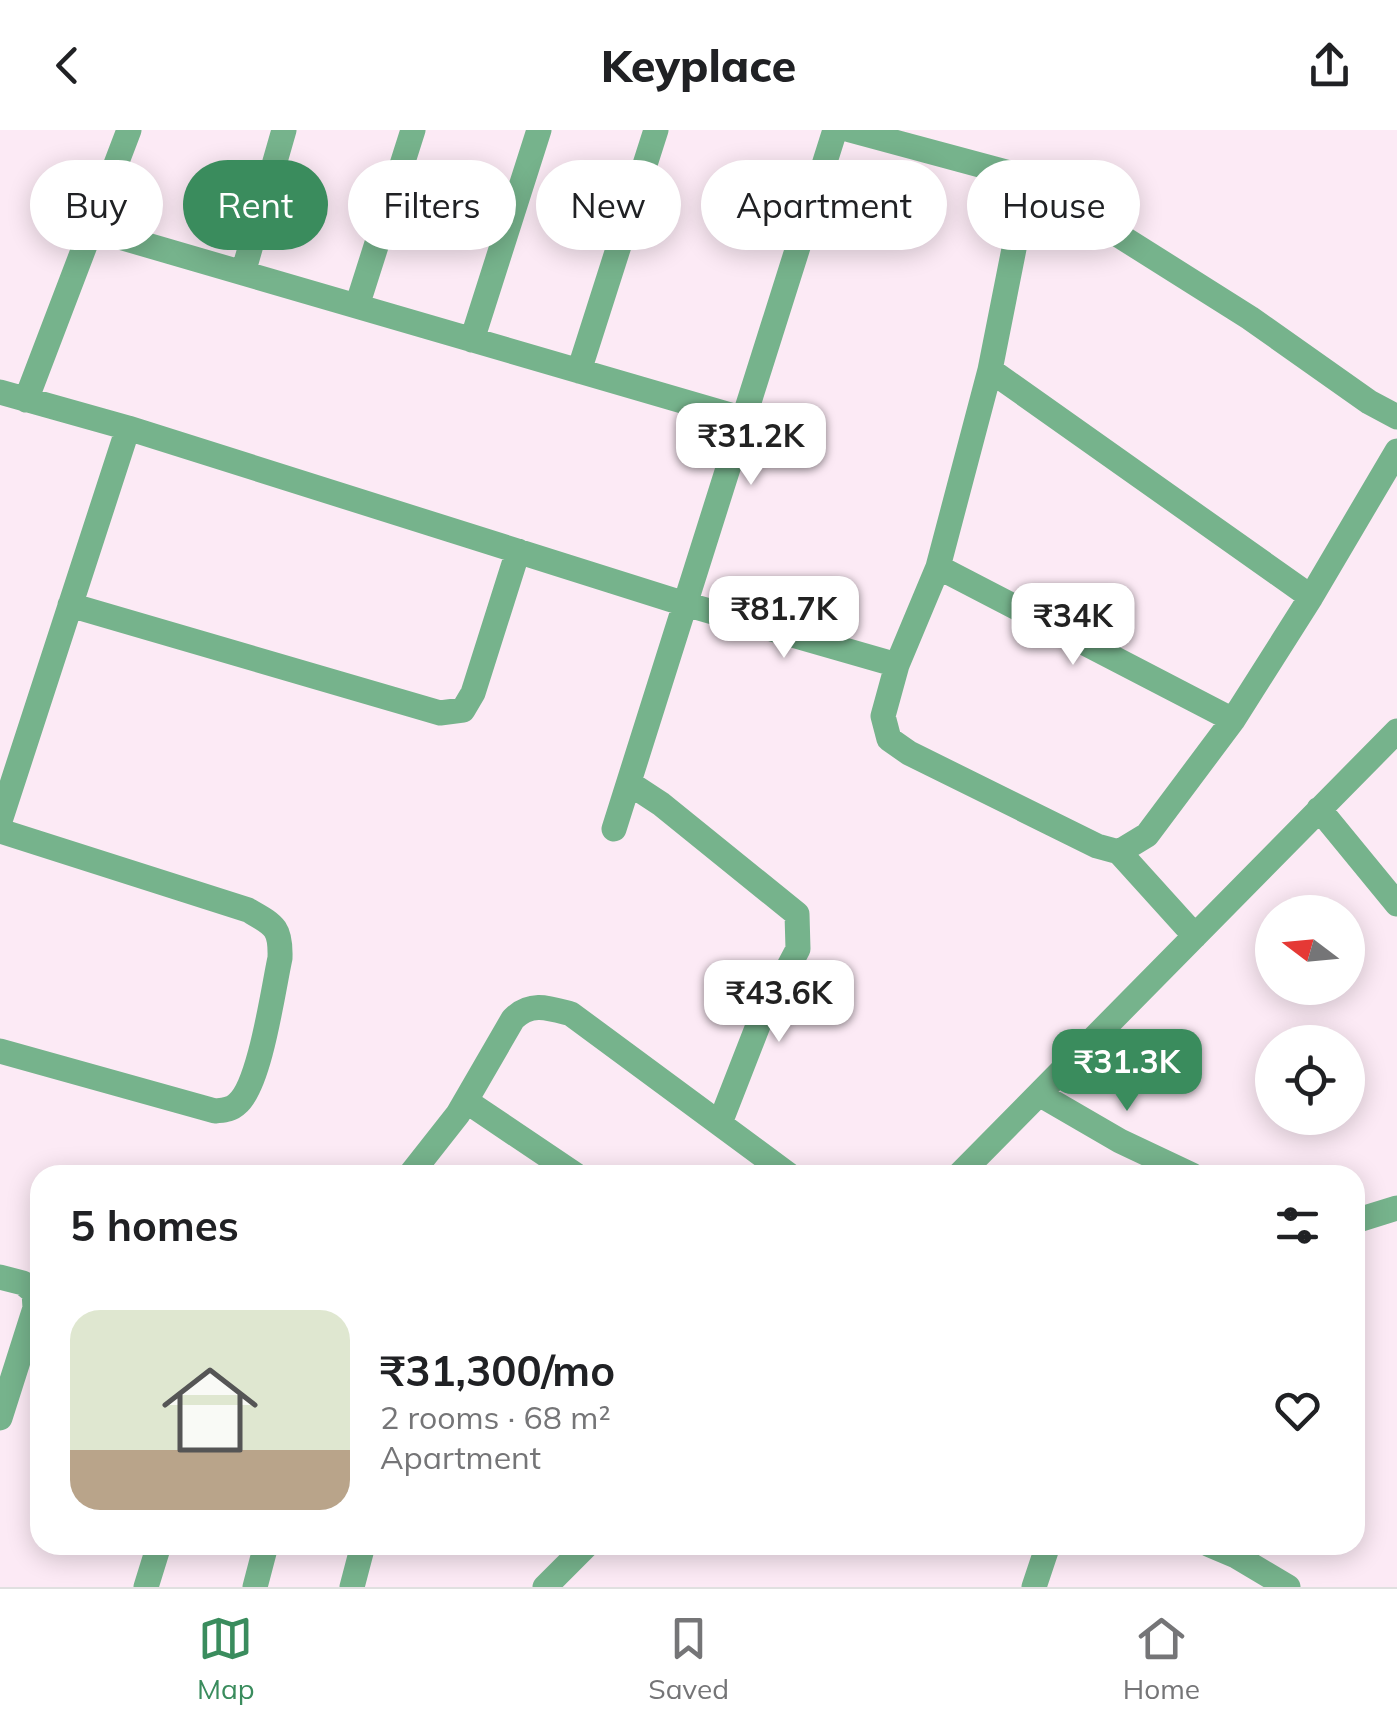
<!DOCTYPE html>
<html lang="en">
<head>
<meta charset="utf-8">
<style>
  :root { --surface:#fff; --page:#f2f2f2; --text:#202124; --muted:#757577; --line:#e0e0e0; --accent:#3a8c5d }
  body { margin:0; font-family:Mulish,sans-serif; background:var(--page); color:var(--text); height:100vh; display:flex; flex-direction:column; font-size:38px; white-space:nowrap }
  * { box-sizing:border-box; margin:0 }
  p { font-size:32px; color:var(--muted) }
  .icon { flex:none; width:55px; height:55px; fill:none; stroke:currentColor; stroke-width:2; stroke-linecap:round; stroke-linejoin:round }
  .map { position:relative; flex:1; overflow:hidden }
  .details { position:absolute; left:30px; top:1035px; width:1335px; height:390px; display:flex; flex-direction:column; background:var(--surface); border-radius:30px; box-shadow:0 5px 25px #0003 }
  .details>* { flex:none }
  .hud { position:absolute; left:30px; top:30px; width:1338px; height:90px; display:flex; gap:20px }
  .needle { width:65px; rotate:286deg }
  .tools { position:absolute; left:1255px; top:765px; display:grid; gap:20px }
  .tools a { display:grid; place-items:center; width:110px; height:110px; border-radius:50%; background:var(--surface); box-shadow:0 5px 25px #0003; font-size:50px }
  .price { position:absolute; translate:-50% -85px; padding:0 22px; border-radius:20px; background:#fff; color:#222; font-size:32px; line-height:65px; filter:drop-shadow(0 2px 5px #0008) }
  .price::after { content:''; position:absolute; left:50%; top:60px; width:30px; height:22px; margin-left:-15px; background:inherit; clip-path:polygon(0 0,100% 0,50% 100%) }
  .price.selected { background:var(--accent); color:#fff }
  ul { padding:0; list-style:none }
  li { display:flex; align-items:center; gap:30px; height:250px; padding:0 40px }
  li+li { border-top:2px solid var(--line) }
  li span { display:grid; place-items:center; flex:none; width:280px; height:200px; border-radius:30px; color:#555 }
  li>.icon { margin-inline-start:auto }
  span .icon { width:120px; height:120px; fill:#fffc; stroke-width:1 }
  li b { font-size:42px }
  h2 { display:flex; justify-content:space-between; align-items:center; height:120px; padding:0 40px; font-size:42px }
  .tag { padding:0 35px; border-radius:45px; background:var(--surface); box-shadow:0 5px 25px #0003; font-size:35px; line-height:90px }
  .tag.selected { background:var(--accent); color:#fff }
  header { display:flex; justify-content:space-between; align-items:center; height:130px; padding:0 40px; background:var(--surface); font-size:45px; font-weight:800 }
  .tab-bar { display:flex; justify-content:space-around; align-items:center; height:140px; border-top:2px solid var(--line); background:var(--surface); font-size:28px; color:var(--muted) }
  .tab-bar a { display:grid; justify-items:center; gap:5px }
  .tab-bar .selected { color:var(--accent) }
  .map>svg:first-child { display:block }
  .lines { fill:none; stroke-linecap:round; stroke-linejoin:round }
  .street { stroke:#76b38c; stroke-width:25 }
</style>
</head>
<body>
<header><svg class="icon" aria-label="back" viewBox="0 0 24 24"><path d="M15 5l-7 7 7 7"/></svg>Keyplace<svg class="icon" aria-label="share" viewBox="0 0 24 24"><path d="M12 15V3M7 8l5-5 5 5M5 13v7h14v-7"/></svg></header>
<div class="map">
<svg width="1397" height="1457" viewBox="0 0 1397 1457">
  <rect width="100%" height="100%" fill="#fceaf5"/>
  <g class="lines">
    <path class="street" d="M850,0L1028,48L1250,188L1369,272L1397,287
      M1028,48L990,240L938,437L897,535L883,586L889,609L909,623L1097,716L1119,722L1147,705L1233,590L1311,467L1397,321
      M92,99L744,289
      M243,143L284,0
      M357,176L413,0
      M472,210L539,0
      M990,240L1311,467
      M579,241L656,0
      M0,262L128,298L685,474L897,535
      M26,270L129,0
      M938,437L1233,590
      M70,475L440,583L463,580L473,563L518,421
      M629,653L661,674L797,784L798,819L759,893L720,993
      M1319,679L1397,774
      M0,691L128,298
      M614,699L835,0
      M0,701L248,780C274,795 281,797 280,828C273,860 260,956 237,974C231,980 223,980 215,981L0,921
      M1119,722L1195,806
      M1039,964L1120,1011L1192,1045
      M466,971L576,1045
      M410,1045L458,984L513,889C531,871 549,878 571,884L789,1045
      M959,1045L1397,601
      M1355,1091L1397,1078
      M0,1147L23,1153L34,1162L35,1178L0,1288
      M1210,1415L1236,1426L1288,1457
      M146,1457L159,1415
      M255,1457L266,1415
      M352,1457L363,1415
      M545,1457L587,1415
      M1034,1457L1048,1415"/>
  </g>
</svg>
<div class="tools">
<a><svg class="needle" viewBox="-14 -14 28 28"><path d="M0-13l5 13h-10z" fill="#e53935"/><path d="M0 13l5-13h-10z" fill="#757577"/></svg></a>
<a><svg class="icon" aria-label="locate" viewBox="0 0 24 24"><circle cx="12" cy="12" r="6"/><path d="M12 2v4M12 18v4M2 12h4M18 12h4"/></svg></a>
</div>
<b class="price" style="left:751px;top:358px">₹31.2K</b>
<b class="price" style="left:784px;top:531px">₹81.7K</b>
<b class="price" style="left:1073px;top:538px">₹34K</b>
<b class="price" style="left:779px;top:915px">₹43.6K</b>
<b class="price selected" style="left:1127px;top:984px">₹31.3K</b>
<div class="hud">
<a class="tag">Buy</a>
<a class="tag selected">Rent</a>
<a class="tag">Filters</a>
<a class="tag">New</a>
<a class="tag">Apartment</a>
<a class="tag">House</a>
</div>
<section class="details">
<h2>5 homes<svg class="icon" aria-label="filters" viewBox="0 0 24 24"><path d="M4 7h16M4 17h16"/><circle cx="9" cy="7" r="2"/><circle cx="15" cy="17" r="2"/></svg></h2>
<ul>
<li><span style="background:linear-gradient(#dfe7d0 70%,#b9a48a 0)"><svg class="icon" aria-label="home" viewBox="0 0 24 24"><path d="M3 11l9-7 9 7M6 9v11h12V9"/></svg></span><div><b>₹31,300/mo</b><p>2 rooms · 68 m²</p><p>Apartment</p></div><svg class="icon" aria-label="heart" viewBox="0 0 24 24"><path d="M12 20l-8-8c-3-5 5-10 8-4 3-6 11-1 8 4z"/></svg></li>
</ul>
</section>
</div>
<nav class="tab-bar">
<a class="selected"><svg class="icon" aria-label="map" viewBox="0 0 24 24"><path d="M3 6l6-2 6 2 6-2v14l-6 2-6-2-6 2zM9 4v14M15 6v14"/></svg>Map</a>
<a><svg class="icon" aria-label="saved" viewBox="0 0 24 24"><path d="M7 4h10v16l-5-4-5 4z"/></svg>Saved</a>
<a><svg class="icon" aria-label="home" viewBox="0 0 24 24"><path d="M3 11l9-7 9 7M6 9v11h12V9"/></svg>Home</a>
</nav>
</body>
</html>
